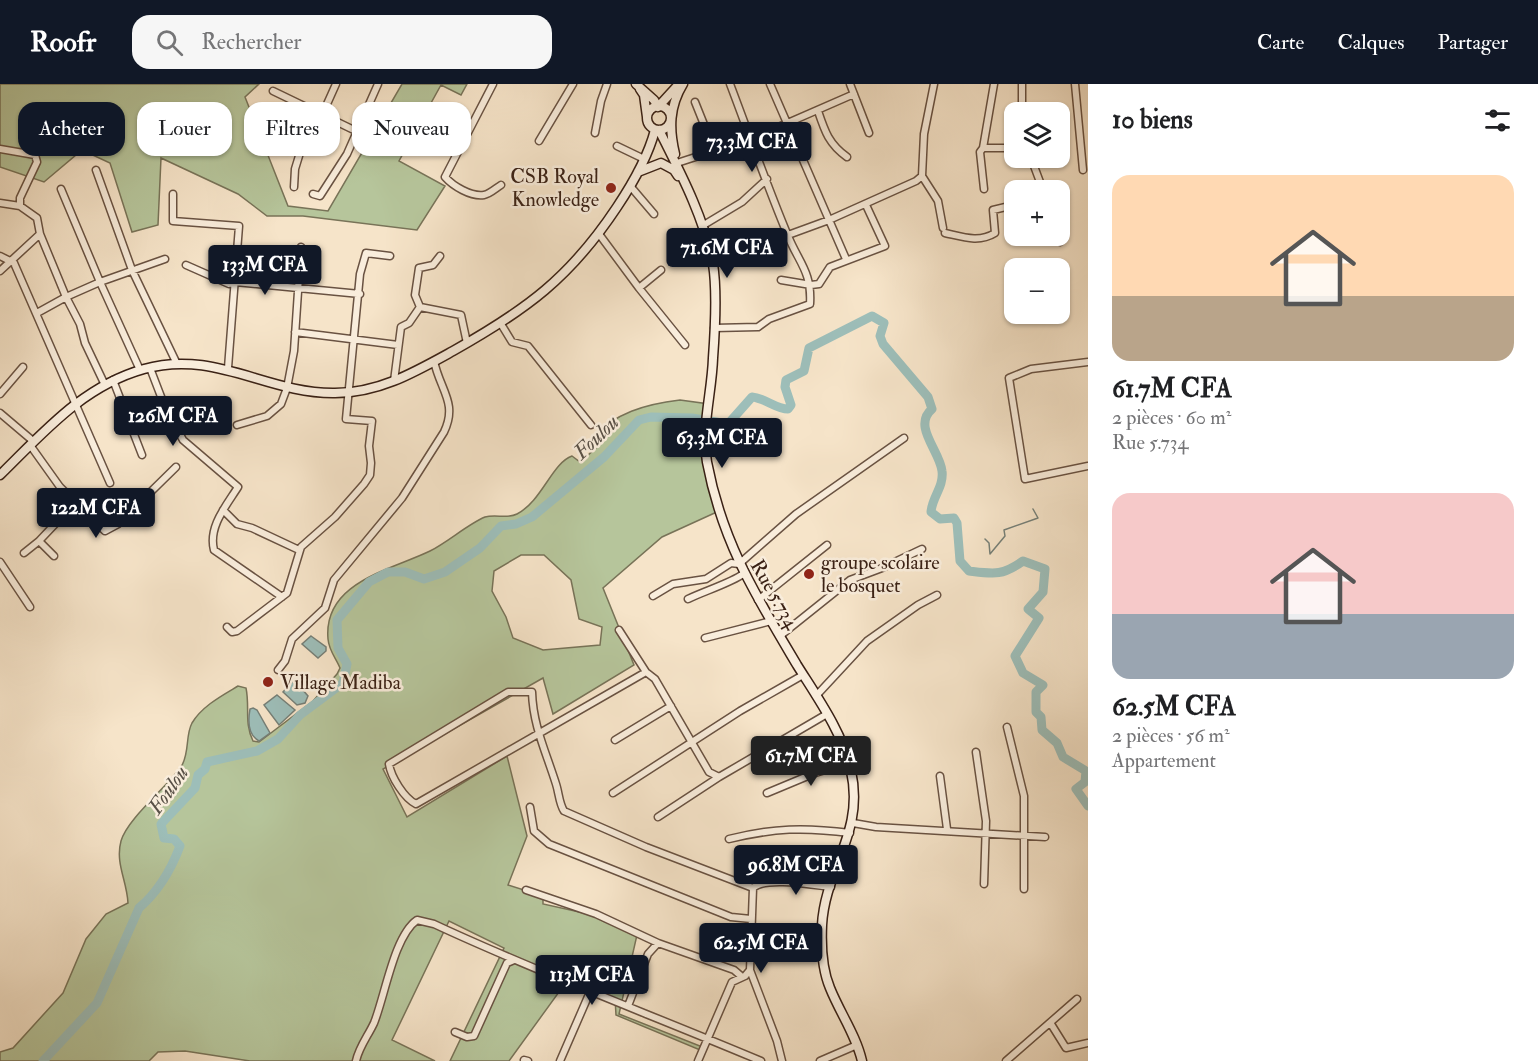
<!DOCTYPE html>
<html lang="fr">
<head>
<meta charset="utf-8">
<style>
  :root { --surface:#fff; --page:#f6f6f6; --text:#202124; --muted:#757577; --accent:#111827 }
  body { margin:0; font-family:"IM FELL Double Pica",serif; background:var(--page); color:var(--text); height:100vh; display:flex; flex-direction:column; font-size:22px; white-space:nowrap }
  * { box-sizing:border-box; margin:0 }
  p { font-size:20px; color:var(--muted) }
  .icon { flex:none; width:33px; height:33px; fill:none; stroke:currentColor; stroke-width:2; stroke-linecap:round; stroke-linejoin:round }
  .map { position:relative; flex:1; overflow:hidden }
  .panel { display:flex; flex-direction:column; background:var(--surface); width:450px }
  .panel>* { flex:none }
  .hud { position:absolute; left:18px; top:18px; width:570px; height:54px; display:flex; gap:12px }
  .tools { position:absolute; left:1004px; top:18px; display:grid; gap:12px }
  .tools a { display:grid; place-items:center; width:66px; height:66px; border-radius:12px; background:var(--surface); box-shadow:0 2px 4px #0004; font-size:30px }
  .price { position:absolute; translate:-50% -51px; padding:0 14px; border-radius:6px; background:var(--accent); color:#fff; font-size:20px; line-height:39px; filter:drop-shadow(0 2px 3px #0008) }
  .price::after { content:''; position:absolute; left:50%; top:36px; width:18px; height:14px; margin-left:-9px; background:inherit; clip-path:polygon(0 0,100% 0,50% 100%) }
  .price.current { background:#222; color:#fff }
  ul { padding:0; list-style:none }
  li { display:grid; align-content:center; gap:12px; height:318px; padding:0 24px }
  li span { display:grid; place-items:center; height:186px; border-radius:18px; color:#555 }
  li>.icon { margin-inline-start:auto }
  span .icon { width:108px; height:108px; fill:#fffc; stroke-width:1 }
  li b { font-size:26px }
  h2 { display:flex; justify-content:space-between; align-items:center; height:72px; padding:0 24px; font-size:26px }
  .tag { padding:0 21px; border-radius:18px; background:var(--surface); box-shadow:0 2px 4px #0004; font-size:21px; line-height:54px }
  .tag.current { background:var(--accent); color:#fff }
  header { display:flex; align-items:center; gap:36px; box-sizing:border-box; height:84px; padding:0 30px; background:var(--accent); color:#fff }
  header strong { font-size:28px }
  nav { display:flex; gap:33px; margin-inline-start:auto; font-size:21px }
  .search { width:420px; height:54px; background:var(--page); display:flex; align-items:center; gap:15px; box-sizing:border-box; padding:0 21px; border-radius:18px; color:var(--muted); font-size:22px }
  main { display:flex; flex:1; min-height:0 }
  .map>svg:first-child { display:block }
  .green { fill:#b6c59b; stroke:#787358; stroke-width:1.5; fill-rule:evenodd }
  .water { fill:#9dbeb9; stroke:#757f77; stroke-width:1.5 }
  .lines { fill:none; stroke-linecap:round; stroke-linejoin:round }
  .stream { stroke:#757f77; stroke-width:1.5 }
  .river { stroke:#9dbeb9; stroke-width:9 }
  .street-casing { stroke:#695242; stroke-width:9 }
  .secondary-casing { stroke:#3a2115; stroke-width:11 }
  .street { stroke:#f9eddc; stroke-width:6 }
  .secondary { stroke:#f9eddc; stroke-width:8 }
  .poi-dot { fill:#8f2418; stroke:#f9eddc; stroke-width:2 }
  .labels { text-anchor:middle; stroke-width:5; stroke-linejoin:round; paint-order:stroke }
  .poi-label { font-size:20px; fill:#3a2115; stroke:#f9eddc; text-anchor:start }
  .street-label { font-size:20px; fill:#3a2115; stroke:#f9eddc }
  .water-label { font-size:21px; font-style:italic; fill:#585046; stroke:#f9eddc }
</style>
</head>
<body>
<header>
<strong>Roofr</strong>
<div class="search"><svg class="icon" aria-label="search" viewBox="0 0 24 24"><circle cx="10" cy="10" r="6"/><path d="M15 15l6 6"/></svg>Rechercher</div>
<nav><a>Carte</a><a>Calques</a><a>Partager</a></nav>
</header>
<main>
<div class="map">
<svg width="1088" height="977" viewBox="0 0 1088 977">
  <rect width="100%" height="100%" fill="#f6e4c9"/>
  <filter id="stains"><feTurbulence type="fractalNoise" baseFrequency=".00333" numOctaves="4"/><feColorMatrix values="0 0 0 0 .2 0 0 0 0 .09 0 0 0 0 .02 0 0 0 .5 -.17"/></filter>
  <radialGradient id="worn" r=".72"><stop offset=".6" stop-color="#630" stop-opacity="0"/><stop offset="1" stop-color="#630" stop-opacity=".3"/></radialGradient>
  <path class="green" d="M0,0H259L245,13L288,122L328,127L402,0H467L461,11L441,1L399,77L445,102L417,146L303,132H267L238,110L161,74L158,141L132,148L110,79L82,66L44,98L0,83Z
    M680,316L709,320L705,346L719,427L662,453L603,504L634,581L553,630L543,594L383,685L407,733L507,672L527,752L508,801L543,812V820L602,833L637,851L619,930L705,964L700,966L616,931L615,914L564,901L509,977H450L504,864L449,837L392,956L435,977H250L185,967L158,968L149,977H0V968L13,964L63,909L86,855L106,830L128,819C127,797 115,779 121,757C127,735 166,704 181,683C190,669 185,652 192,639C202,622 223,611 238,602L246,604C250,623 244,639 253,657L259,658L313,617L337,590L340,584C336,574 329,567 328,555C323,498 391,486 430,467C448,458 468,440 485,433C495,430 508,435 517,430C542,417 552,379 572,372L580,378L596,364L591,355C614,329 646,320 680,316ZM521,471H544L571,496L579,535L602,543L600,561L543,566L513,554L506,533L492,507L494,487Z"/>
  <path class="water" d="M311,552L326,563V567L318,574L302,560Z
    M294,596L308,612L305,619L297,621L283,608Z
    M277,611L295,626L279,641L264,621Z
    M253,624L257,626L270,649L259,657C248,651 248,636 250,625Z"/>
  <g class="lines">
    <path class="stream" d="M985,455L989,459L990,470L1005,452L1004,446L1038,434L1033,425"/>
    <path class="river" d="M43,977L97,919L139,824C159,807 171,786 180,762L174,755L164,754L161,740L195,704L198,691L205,685L207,678L257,667L278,655L300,631L343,599L347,580L338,564L337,536L369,498L388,488H405L424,495L445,488L480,464L501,442L516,440L532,433L604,373L639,336L651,333L692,334L728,340L752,313C765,314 776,325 788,325L791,321L785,303L786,296L804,287L809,264L872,232L884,239L880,252L883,260L928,313L932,325C912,342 940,367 942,387C944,403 932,413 931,428L940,435L954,434L957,439L960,477L969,487C994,490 1002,492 1023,477L1045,485L1043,508L1028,525L1039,534L1015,572L1023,589L1043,601L1036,608V628L1041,633L1042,646L1057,659L1063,673L1086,687L1085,698L1076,705L1088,722"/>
    <g class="street-casing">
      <path id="street" d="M493,0L445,93C453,102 471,113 484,111C490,110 496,104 501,101
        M770,0L846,175
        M850,0L869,49
        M934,0L924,50L922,92L938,117L943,144
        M1022,0V28
        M1075,0L1083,86
        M273,7L358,48
        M695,18L715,68
        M818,27C825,48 829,60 847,73
        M323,29L336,0
        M595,49L601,17L607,0
        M539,57L573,0
        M617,62L642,74
        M983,64H1014
        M0,65L35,71L37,78L20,114V122
        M1031,74L1043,106
        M677,79L751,55L854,10
        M96,86L132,186L177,280
        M294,103L295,85L313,26
        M631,103L654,130
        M61,105L100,198L66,213L80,240L85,259L104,299
        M984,105L980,68L983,64L994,0
        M173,110V137L239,142L228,284
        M313,110L320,112L347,70L378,0
        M0,119L20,122L37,134L40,150L66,213L37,229
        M702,142L742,118L767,95
        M945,149C963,153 979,159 995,149L993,126L1014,121
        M599,150L639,204L661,186
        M788,151L829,136L916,97L922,92
        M1058,152L1060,158
        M0,172L14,179L110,399
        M440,172L433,181L419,184L415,211L420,223L461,231L467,259
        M186,181L229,200L235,198L360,210
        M0,187L40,150
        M781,196L811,201L819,200L830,183L885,162L866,121
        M639,204L685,261
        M501,240L512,258L528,262L591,341
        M714,244L758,243L769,235L810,220C812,188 799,179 788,152C767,102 749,50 730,0
        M295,248L398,261
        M1088,278L1031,285L1009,294L1025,395L1088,382
        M150,284L165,323L183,356L238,403C226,422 208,443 214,466L282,513
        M140,286L100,198L165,175
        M113,296L142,371
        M394,297L401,243L409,239L420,223
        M0,310L23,283
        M0,329L33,357
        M237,341L267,332L281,320L287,304L294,267L301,163
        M30,361L60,403L105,447L118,440L176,383
        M223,426L237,440L252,444L299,466
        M39,457L75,419
        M24,469L39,457L54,472
        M0,478L30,523
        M653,512L673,500L706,495L731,479L739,480L796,430L904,354
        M688,515C702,508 733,498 743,490
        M758,516L827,461
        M227,543L232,548L237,547L287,509L301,463L335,433L364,400L370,391L371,379L369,362L372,337L346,335L360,190L366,169L390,172
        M619,546L646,588
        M780,552L850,496L882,484L922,465
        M705,554L771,537
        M278,586L285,577L292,555L325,524L334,496L402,414L444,348C458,319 440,306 434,277
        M816,612L867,557L918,521L937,511
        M1007,643L1024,712V805
        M615,656L671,622
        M976,668L986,737L984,800
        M940,692L947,745
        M719,693L709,688L655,595L646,588L416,720C404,714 391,693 389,680L508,608H532C533,642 546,668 556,700C559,709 559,719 564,727L646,763L753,804
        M613,709L740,627L803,591
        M767,709L815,689L849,679
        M530,723L534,747L549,760L731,833L751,835
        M658,733L719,693L827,630
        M853,739L876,743L1045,753
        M729,755C774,744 804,743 850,749
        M526,806L596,830L658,859L734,886L741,892
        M750,886L777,957L782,977
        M628,922L648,870L658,859
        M1051,940L1066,964L1088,959
        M455,948L467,953L474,952L507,879L514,876
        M524,976L528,977
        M356,977C359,963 368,952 374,939C385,912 394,852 417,836L434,840C541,890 652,931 761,977
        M560,977L590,908
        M698,977L732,898L745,892L750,886L753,804C766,792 813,801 831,803
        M820,977L857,961
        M1006,977L1077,915"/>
    </g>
    <g class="secondary-casing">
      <path id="secondary" d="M636,0L654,16L658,23L679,0
        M640,5L644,11L647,33
        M647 34a12 12 0 1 1 24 0a12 12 0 1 1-24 0Z
        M659,46C680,88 704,133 713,180C717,205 715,247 713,274C712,308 701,344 707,378C722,458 756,512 797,581C817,613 843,649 851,687C865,748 825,785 822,841C821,862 822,885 830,904C840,929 856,951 862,977
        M675,70C669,45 669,23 683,0
        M638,88L661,79L674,86L678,92
        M0,391C44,348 83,302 144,285C215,265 267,310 335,309C379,309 415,288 453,267C526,226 570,194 617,123C633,99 648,73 655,46"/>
    </g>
    <use href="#street" class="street"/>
    <use href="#secondary" class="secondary"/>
  </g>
  <g class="poi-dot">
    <circle cx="611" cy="104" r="6"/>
    <circle cx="809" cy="490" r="6"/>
    <circle cx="268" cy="598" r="6"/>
  </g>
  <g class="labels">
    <g class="poi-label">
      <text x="599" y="99" text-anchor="end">CSB Royal<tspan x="599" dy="23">Knowledge</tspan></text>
      <text x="821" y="485">groupe scolaire<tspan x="821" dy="23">le bosquet</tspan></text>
      <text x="280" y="605">Village Madiba</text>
    </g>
    <g class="street-label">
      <text transform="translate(775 510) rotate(60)" y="7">Rue 5.734</text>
    </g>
    <g class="water-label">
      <text transform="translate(596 353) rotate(-44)" y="7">Foulou</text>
      <text transform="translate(168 706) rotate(-55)" y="7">Foulou</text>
    </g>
  </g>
  <rect width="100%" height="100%" filter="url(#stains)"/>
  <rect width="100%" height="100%" fill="url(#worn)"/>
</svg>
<div class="tools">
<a><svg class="icon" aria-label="layers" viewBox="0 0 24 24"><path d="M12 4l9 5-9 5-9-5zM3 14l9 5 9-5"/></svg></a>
<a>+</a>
<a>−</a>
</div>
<b class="price" style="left:752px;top:89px">73.3M CFA</b>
<b class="price" style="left:727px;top:195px">71.6M CFA</b>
<b class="price" style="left:265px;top:212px">133M CFA</b>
<b class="price" style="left:173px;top:363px">126M CFA</b>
<b class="price" style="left:722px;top:385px">63.3M CFA</b>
<b class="price" style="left:96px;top:455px">122M CFA</b>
<b class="price current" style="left:811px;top:703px">61.7M CFA</b>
<b class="price" style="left:796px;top:812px">96.8M CFA</b>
<b class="price" style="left:761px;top:890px">62.5M CFA</b>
<b class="price" style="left:592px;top:922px">113M CFA</b>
<div class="hud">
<a class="tag current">Acheter</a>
<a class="tag">Louer</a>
<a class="tag">Filtres</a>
<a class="tag">Nouveau</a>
</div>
</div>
<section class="panel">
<h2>10 biens<svg class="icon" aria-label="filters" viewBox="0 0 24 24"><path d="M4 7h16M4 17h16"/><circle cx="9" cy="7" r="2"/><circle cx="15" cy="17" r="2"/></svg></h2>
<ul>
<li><span style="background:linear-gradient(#ffd9b3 65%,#b9a48a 0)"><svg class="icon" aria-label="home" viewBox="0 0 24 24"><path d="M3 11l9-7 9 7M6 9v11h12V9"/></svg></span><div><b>61.7M CFA</b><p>2 pièces · 60 m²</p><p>Rue 5.734</p></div></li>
<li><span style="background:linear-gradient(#f6c9c9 65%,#9aa5b1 0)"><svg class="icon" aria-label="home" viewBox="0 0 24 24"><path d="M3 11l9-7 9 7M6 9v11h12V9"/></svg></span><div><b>62.5M CFA</b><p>2 pièces · 56 m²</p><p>Appartement</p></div></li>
</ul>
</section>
</main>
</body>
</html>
